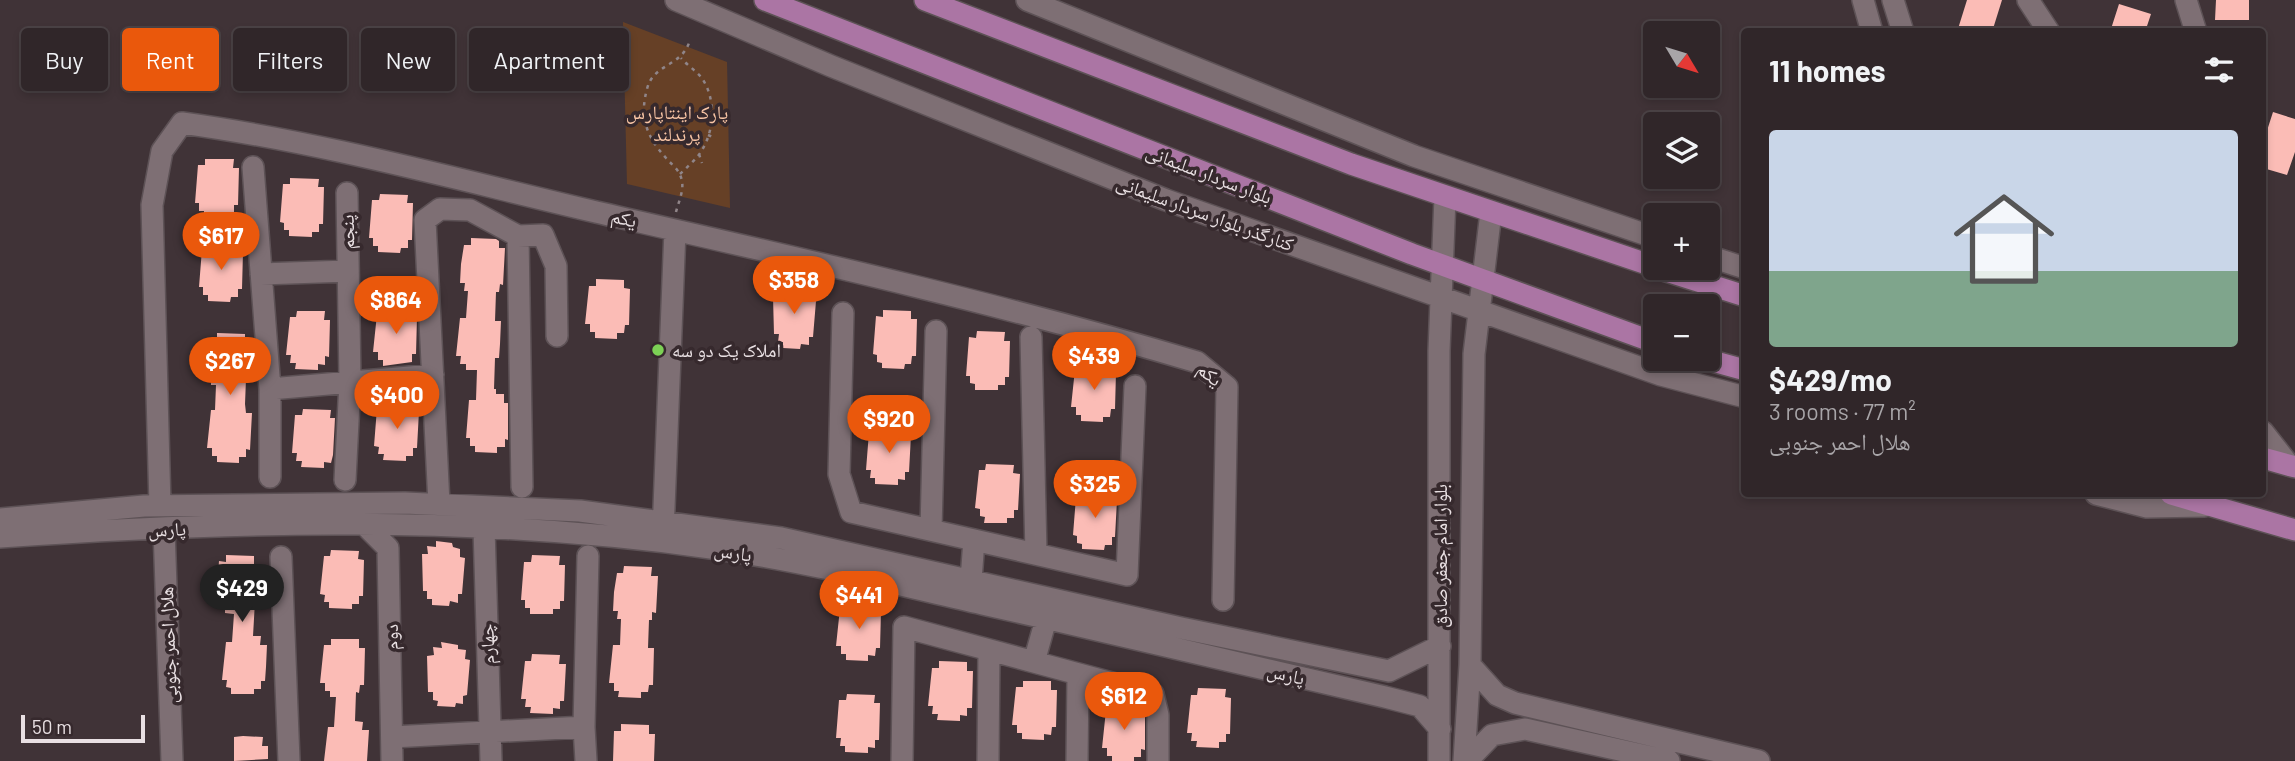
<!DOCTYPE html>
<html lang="en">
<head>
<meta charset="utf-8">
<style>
  :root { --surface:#302629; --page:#3c3235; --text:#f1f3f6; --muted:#a8a5a8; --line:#4b4346; --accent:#ea580c }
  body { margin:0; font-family:Barlow,"Noto Naskh Arabic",sans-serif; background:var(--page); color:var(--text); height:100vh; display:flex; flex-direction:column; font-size:26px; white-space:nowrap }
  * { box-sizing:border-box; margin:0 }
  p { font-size:23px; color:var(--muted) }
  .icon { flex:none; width:38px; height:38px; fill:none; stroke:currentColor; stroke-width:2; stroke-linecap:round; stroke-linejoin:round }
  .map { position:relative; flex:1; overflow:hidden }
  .details { position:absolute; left:1741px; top:28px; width:525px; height:469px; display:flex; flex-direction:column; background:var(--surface); border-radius:7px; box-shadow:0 4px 10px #0003,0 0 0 2px var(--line) }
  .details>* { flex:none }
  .guide { position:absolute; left:21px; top:28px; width:665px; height:63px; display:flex; gap:14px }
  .needle { width:46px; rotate:128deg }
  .tools { position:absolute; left:1643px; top:21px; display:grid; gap:14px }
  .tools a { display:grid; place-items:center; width:77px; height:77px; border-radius:7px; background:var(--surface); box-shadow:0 4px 10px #0003,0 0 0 2px var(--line); font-size:35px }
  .scale { position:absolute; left:21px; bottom:18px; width:124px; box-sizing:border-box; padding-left:7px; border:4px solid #e9e0e3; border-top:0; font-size:19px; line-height:24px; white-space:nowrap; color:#e9e0e3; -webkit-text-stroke:5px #36292d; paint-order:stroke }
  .price { position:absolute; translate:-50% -60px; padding:0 16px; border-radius:24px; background:var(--accent); color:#fff; font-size:23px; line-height:46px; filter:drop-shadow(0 2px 4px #0008) }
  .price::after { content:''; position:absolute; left:50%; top:42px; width:21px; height:16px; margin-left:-10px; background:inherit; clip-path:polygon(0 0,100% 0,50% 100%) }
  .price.on { background:#222; color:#fff }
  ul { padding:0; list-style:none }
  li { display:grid; align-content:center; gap:14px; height:371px; padding:0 28px }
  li+li { border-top:2px solid var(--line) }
  li span { display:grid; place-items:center; height:217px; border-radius:7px; color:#555 }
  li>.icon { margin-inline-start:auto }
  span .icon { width:126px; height:126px; fill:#fffc; stroke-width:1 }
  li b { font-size:30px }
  h2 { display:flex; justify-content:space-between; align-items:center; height:84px; padding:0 28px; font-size:30px }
  .tag { padding:0 24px; border-radius:7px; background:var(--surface); box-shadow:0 4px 10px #0003,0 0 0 2px var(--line); font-size:24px; line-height:63px }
  .tag.on { background:var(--accent); color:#fff }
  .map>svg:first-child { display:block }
  .green { fill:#664026 }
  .building { fill:#fbbcb6 }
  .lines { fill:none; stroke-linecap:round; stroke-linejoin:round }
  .minor-casing { stroke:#5d5256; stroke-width:24 }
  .major-casing { stroke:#5d5256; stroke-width:24 }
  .path { stroke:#908589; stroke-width:2.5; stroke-dasharray:3.5 5; stroke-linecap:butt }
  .minor { stroke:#7e6f74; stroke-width:21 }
  .major { stroke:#ab75a4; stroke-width:21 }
  .poi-dot { fill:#7cd155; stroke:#36292d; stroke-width:2.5 }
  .labels { text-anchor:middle; stroke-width:7; stroke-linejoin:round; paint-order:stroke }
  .park-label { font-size:19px; fill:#f9c5a5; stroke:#36292d }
  .street-label { font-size:19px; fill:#e9e0e3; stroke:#36292d }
  .poi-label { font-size:19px; fill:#e9e0e3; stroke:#36292d; text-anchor:start }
</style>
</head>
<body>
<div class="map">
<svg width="2295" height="761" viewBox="0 0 2295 761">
  <rect width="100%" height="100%" fill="#403337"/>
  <path class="green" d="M623,22L727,62L730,208L627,184Z"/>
  <path class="building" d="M1967,0H2002L1992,32H1957Z
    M2216,0H2249V20H2215Z
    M2119,4L2151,14L2145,32H2110Z
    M2273,112L2295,119V152L2287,175L2263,168V143Z
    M205,159H234L233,168H239L238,205H234V212H227L226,218L204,217V211H199V203H195L198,165H205Z
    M290,178L319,179L318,187H324L323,224H319V232H312V237L289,236V230H284V223L280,222L283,184H290Z
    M380,194L408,195L407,203H413L412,240H408V248H401L400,253L378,252V246H373V238H369L372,200H379Z
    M471,238L496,239L499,241V248H505L503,285L500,284L499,292H496L495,321H501L500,344L499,358H495L494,389H496V394H504V403H508V440L505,439V447H497V453L475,452V446H470V438H466L469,400H476L477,370H466V364H460L461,356H456L460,318H466L468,291H464L465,283H460L461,264L464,245H471Z
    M209,243L238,244L237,252H243L242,289H238V297H231L230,302L208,301V295H203V287H199L202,249H209Z
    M596,279L624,280V288L630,289L629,325H625L624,333H617V339L595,338V332H590V324H585L589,286H596Z
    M787,283L803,286L804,290L811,291V300L816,301L813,337H809V345L801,344L800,349L783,348V342H778L779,334H774L773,297H779L778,289L787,290Z
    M384,307L412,308V317H417L416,354H412V362L383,366V360H378V352H373L377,314H383Z
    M883,310L911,311V319H917L916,356H912L911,364H905L904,369L882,368V363L877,362V355L873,354L876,316L883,317Z
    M297,311H325L324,320H330L329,357L325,356V365L318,364V370L295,369L296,363H290L291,355H286L290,317H296Z
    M977,331L1005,332L1004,341H1010L1009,377H1005V385H998V390H975V384L970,383V376H966L969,337L976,338Z
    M217,333L245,334V342H251L250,379H246L245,404L246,413H252L250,450L246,449V457H239V463L217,462V456H212V448H207L211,410H215L216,385H211V377H207V359L210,339H217Z
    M1082,363L1110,364V372H1116L1115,409H1111L1110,417H1103V422L1081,421V415H1076V407H1071L1075,369H1082Z
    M385,402L413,403V411H419L417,448H413V456H406V461L383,460L384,454H378L379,447L374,446L377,408H384Z
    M303,409L331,410L330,418H335L333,455L331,463L324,462V468L301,467L302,461H296L297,453H292L295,415H302Z
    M877,426L905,427L904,435H911L909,472H905V480L898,479V485L875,484V478H870L871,470H866L869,432H876Z
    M986,464L1014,465L1013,473L1020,474L1018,510H1014V518H1007V523H984L985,517L980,516V509L975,508L979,470H985Z
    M1084,491L1112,492L1111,500H1117L1115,537H1112V545H1105L1104,550L1082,549V544L1077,543V536L1073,535L1076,497L1083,498Z
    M436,541L452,543L453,547L460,549V557L465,558L462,594H458V603L450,601L449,606L432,605V599H427V591H423L422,554H428L427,546L436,547Z
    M331,550L359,551L358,559L364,560L363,596H359V604H352V609L329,608V602H324L325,595L320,594L324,556H330Z
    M226,555L254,556V564H260L259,601H255L253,636H261L260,645H267L266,667L265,681H261V689H254V694H231V688L226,687L227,680H222L226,642H232L234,614L225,613V608L220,607V599H216L219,561L226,562Z
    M532,555L560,556L559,565H565L564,601H560V609H553V614H530V608H525V600H521L524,562H531Z
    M624,566L652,567L651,576H658L656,613L652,612V620H649L648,648H654L653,685H649L648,692H641V698L618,697L619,691H614V683H609L613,645H620L621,619H617L618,611H613L614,592L617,573H623Z
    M847,602L875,603V611H881L880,648H876L875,656L868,655V661L846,660V654H841V646H836L840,608H847Z
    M331,639H359V648H365L364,685H360L359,693L356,692L355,721L363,722L362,730H369L367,761H324L328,727H334L336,697H330V691H325V683H320L324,645H331Z
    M441,642L458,645V649L466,650L465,659L470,660L467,695L463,696V704L456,703L455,707L437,706L438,701L433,700V692H428L427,656L434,655L433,647L442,648Z
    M532,654L560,655L559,664H566L564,701H560V709L553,708V714L530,713L531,707H525L526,699H521L525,661H531Z
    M939,661L967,662V671H973L972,708H967V716L960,715V721L937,720L938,714H932L933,706H928L932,668H939Z
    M1023,681H1051V690H1057L1056,727H1052L1051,735L1044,734V740L1022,739V733H1017V725H1012L1016,687H1023Z
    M1198,688L1226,689L1225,697L1231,698L1230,734H1226V742H1219V748L1196,747L1197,741H1191L1192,733H1187L1191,695H1197Z
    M847,694L875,695L874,703H880L879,740H875V748L868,747V753L845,752V746H840L841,738H836L839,700H846Z
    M1113,703L1141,704V713H1144L1145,717V750L1141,749V757H1134V761H1112V756H1107V748H1102L1106,710H1112Z
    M621,724L649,725V734H655L654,761H613L614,731H621Z
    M243,736L263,737L262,746H268V759L234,761V737Z"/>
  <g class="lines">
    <g class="minor-casing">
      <path id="minor" d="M676,0L831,66L1166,200L1661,375L1745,397
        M1027,0L1414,156L1656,238
        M1863,0L1872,32
        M1893,0L1903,32
        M2028,0L2049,32
        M2186,0L2196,32
        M253,167L270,389L433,375
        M518,236L543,235L556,266L557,336
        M1708,256L1745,268
        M261,274L348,271
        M843,313L839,474L851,512L974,540L971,580
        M1031,337L1036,554
        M270,389V477
        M2263,432L2289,465
        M345,480L350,382L347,193
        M2096,494L2147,507L2204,506
        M439,504L425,220L440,209L470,210L518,236L522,487
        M160,506L152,205L162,151L182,123C322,142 459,180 596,212C798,258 999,303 1197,362L1227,387L1223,600
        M0,519L144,506L405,503L580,511L781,538L1181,628L1389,671L1440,646
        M363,523L388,548L392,761
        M484,528L491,761
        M164,529L172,761
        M931,530L936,331
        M663,533L675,230
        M0,537C236,521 476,515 711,548C804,561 895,584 987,605C1120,635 1253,666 1385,697L1420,706L1440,729
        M974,540L1127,575L1135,386
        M281,557L289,761
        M1046,619L1034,662L1153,694L1158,715V761
        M1470,665L1497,695L1515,703L1759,761
        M584,727L588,556
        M392,737L584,727L586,761
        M902,761L904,627L1034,662
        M988,761L989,650
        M1077,761L1078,674
        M1439,761V351L1445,197
        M1464,761L1470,665L1474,354L1491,212
        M1467,761L1492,735L1525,729L1669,761"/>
    </g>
    <g class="major-casing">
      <path id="major" d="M765,0L1412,254L1656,343
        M925,0L1351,164L1656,267
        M1657,268L1745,296
        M1705,359L1745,370
        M2263,458L2295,467
        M2171,494L2295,530"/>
    </g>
    <path class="path" d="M708,135L715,138
      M699,154L702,163
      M680,174C688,166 697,159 702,150C715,129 716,97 701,77C695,70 687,65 681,58
      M676,212C679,200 686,187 680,175C678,169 670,163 666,158C647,137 639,118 647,89C653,64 680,67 689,43"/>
    <use href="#minor" class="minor"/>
    <use href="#major" class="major"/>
  </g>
  <circle class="poi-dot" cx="658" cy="350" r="7"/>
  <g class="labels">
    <g class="park-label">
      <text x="677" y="119">پارک اینتاپارس<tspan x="677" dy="22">پرندلند</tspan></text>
    </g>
    <g class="street-label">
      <text transform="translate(1209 174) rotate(21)" y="7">بلوار سردار سلیمانی</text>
      <text transform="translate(1205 213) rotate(20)" y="7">کنارگذر بلوار سردار سلیمانی</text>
      <text transform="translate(624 218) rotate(13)" y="7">یکم</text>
      <text transform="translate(347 232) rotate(-91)" y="7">پنجم</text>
      <text transform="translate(1210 374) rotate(39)" y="7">یکم</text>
      <text transform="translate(167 529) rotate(-2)" y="7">پارس</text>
      <text transform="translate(733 552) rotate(9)" y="7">پارس</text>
      <text transform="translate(1440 556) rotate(-90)" y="7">بلوار امام جعفر صادق</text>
      <text transform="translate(391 637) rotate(-91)" y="7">دوم</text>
      <text transform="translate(487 644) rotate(-92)" y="7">چهارم</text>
      <text transform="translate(168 645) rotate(-92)" y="7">هلال احمر جنوبی</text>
      <text transform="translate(1286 674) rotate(13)" y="7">پارس</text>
    </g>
    <g class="poi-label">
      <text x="672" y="357">املاک یک دو سه</text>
    </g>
  </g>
</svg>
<div class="tools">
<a><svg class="needle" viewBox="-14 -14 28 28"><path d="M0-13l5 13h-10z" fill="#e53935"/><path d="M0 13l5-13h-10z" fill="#a8a5a8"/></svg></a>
<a><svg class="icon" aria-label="layers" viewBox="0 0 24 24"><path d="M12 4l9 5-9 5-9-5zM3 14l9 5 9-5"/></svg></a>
<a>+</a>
<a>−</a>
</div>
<div class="scale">50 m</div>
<b class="price" style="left:221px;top:272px">$617</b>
<b class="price" style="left:794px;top:316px">$358</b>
<b class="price" style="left:396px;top:336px">$864</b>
<b class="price" style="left:1094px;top:392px">$439</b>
<b class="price" style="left:230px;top:397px">$267</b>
<b class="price" style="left:397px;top:431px">$400</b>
<b class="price" style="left:889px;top:455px">$920</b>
<b class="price" style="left:1095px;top:520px">$325</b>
<b class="price on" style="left:242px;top:624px">$429</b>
<b class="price" style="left:859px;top:631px">$441</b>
<b class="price" style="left:1124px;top:732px">$612</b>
<div class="guide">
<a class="tag">Buy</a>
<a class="tag on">Rent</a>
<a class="tag">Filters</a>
<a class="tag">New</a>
<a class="tag">Apartment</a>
</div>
<section class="details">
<h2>11 homes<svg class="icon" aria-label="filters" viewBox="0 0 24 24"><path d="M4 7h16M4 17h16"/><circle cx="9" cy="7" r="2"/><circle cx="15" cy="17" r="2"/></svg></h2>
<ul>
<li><span style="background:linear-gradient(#c9d6e8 65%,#7fa58c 0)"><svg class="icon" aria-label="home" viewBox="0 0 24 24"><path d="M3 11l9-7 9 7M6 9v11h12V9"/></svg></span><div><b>$429/mo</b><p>3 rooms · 77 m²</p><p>هلال احمر جنوبی</p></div></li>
</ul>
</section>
</div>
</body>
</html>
